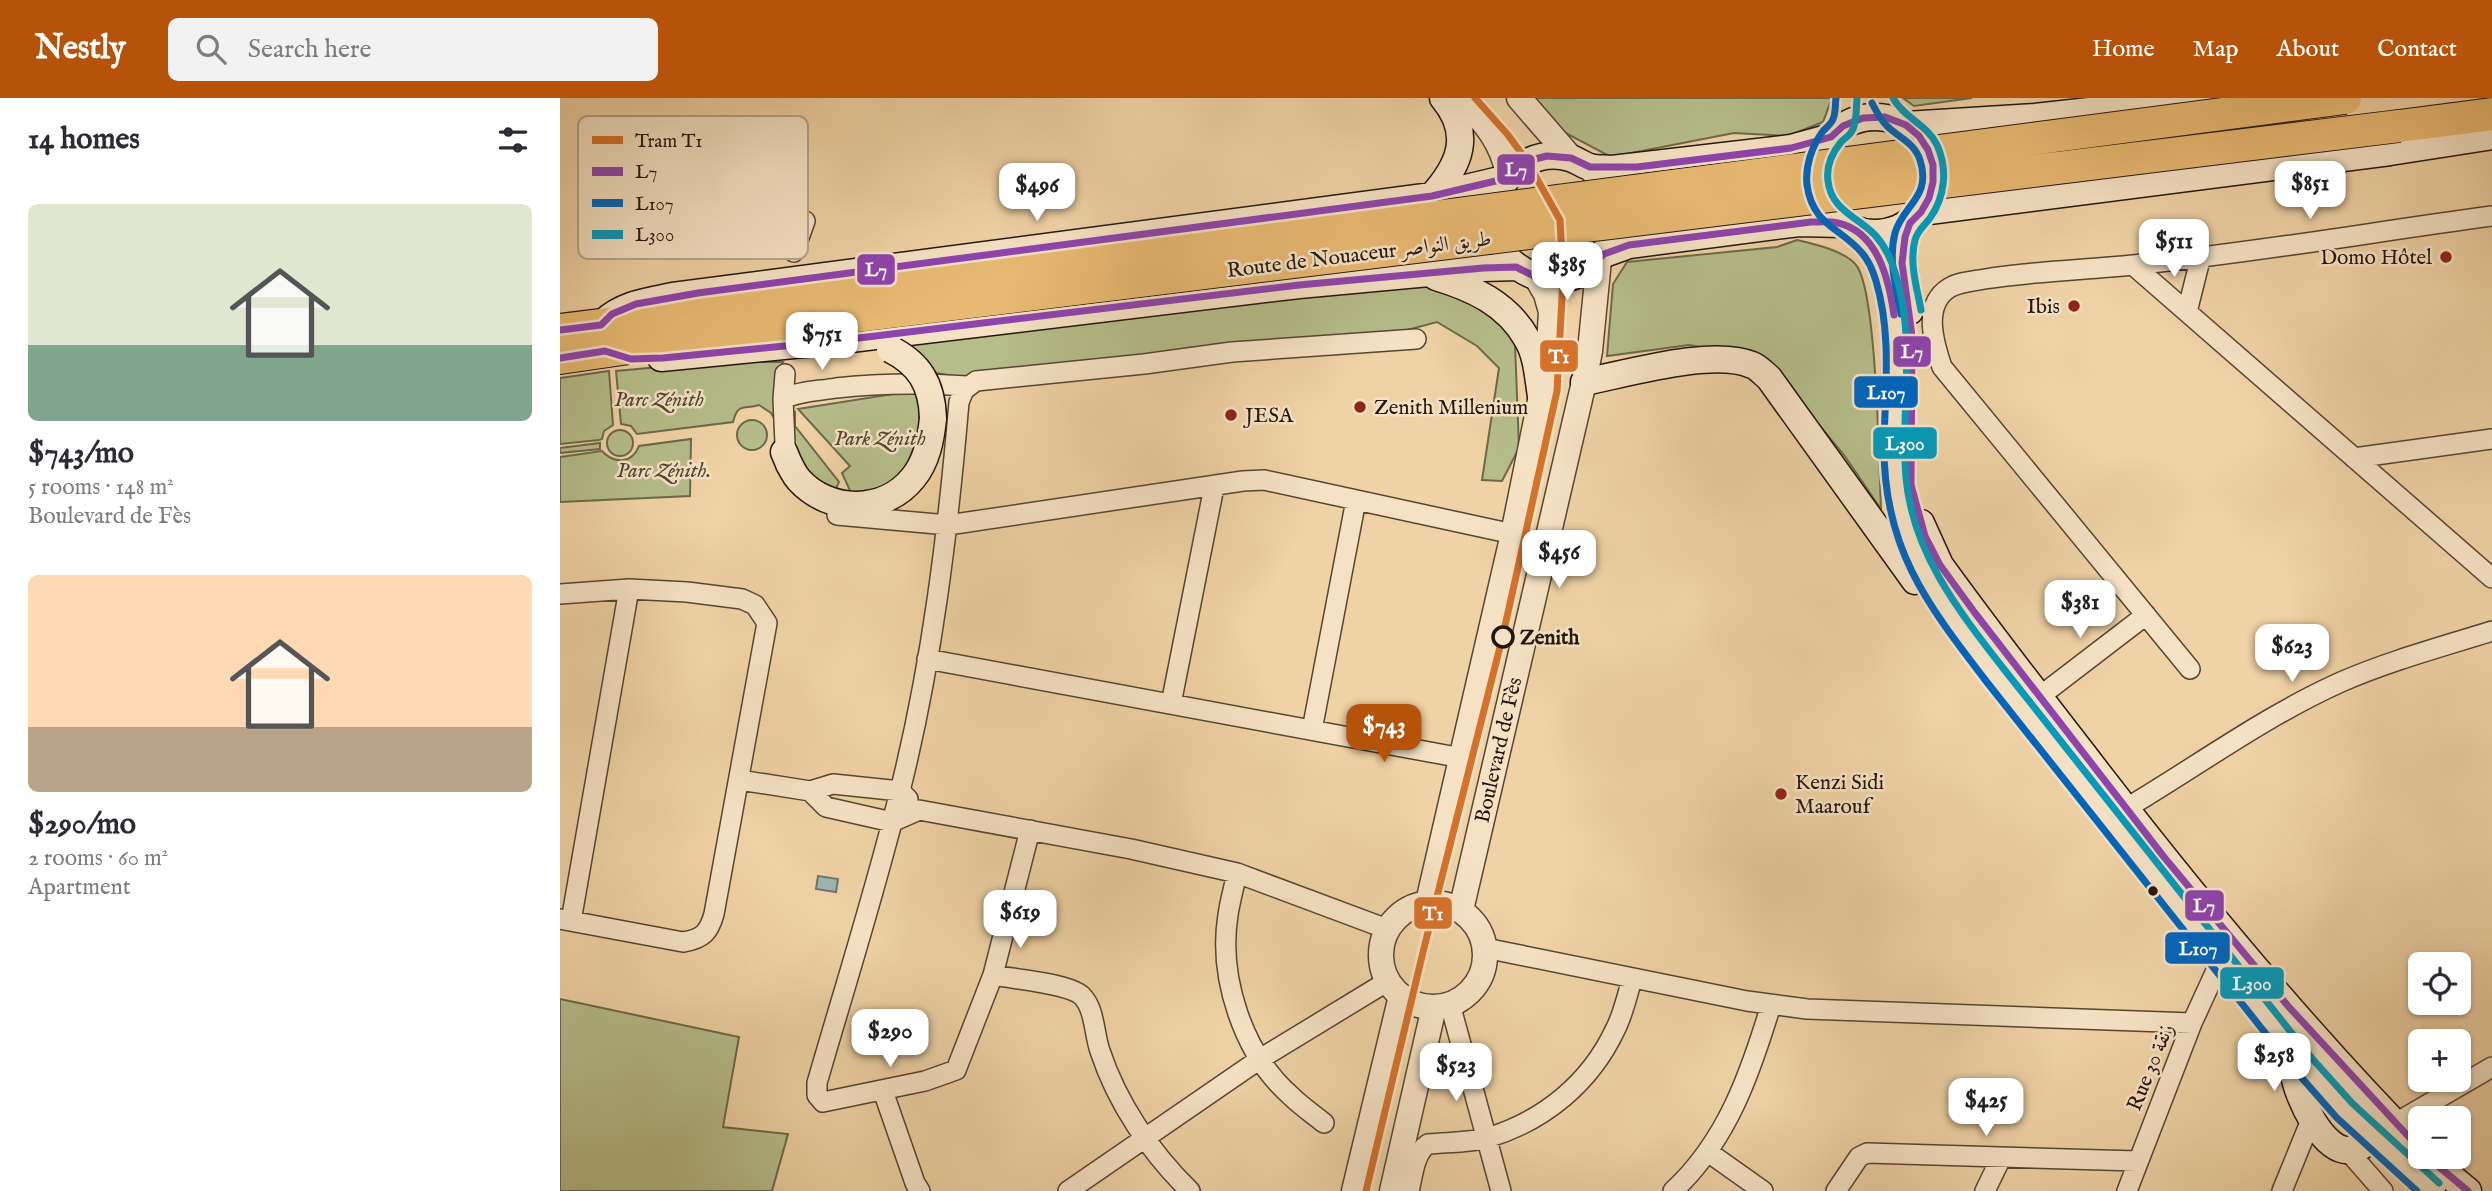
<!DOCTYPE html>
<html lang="en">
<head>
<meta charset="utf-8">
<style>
  :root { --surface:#fff; --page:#f2f2f3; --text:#2b2b33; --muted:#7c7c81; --accent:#b45309 }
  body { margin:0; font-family:"IM FELL English",Amiri,serif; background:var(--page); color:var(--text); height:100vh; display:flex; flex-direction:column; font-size:26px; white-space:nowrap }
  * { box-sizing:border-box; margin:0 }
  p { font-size:23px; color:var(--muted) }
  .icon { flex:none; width:38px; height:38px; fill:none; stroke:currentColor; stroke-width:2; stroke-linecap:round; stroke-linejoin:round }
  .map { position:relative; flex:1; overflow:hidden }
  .drawer { display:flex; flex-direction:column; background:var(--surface); width:560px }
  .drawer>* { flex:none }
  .buttons { position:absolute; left:1848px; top:854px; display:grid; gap:14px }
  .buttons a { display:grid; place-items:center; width:63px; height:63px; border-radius:10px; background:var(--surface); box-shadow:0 2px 5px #0004; font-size:35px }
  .price { position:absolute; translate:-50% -60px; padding:0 16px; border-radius:14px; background:#fff; color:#222; font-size:23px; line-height:46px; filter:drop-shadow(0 2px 4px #0008) }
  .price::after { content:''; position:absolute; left:50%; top:42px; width:21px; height:16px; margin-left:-10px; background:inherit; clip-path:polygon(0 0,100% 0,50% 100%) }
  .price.current { background:var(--accent); color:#fff }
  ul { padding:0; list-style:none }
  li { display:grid; align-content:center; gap:14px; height:371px; padding:0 28px }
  li span { display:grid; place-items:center; height:217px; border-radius:10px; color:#555 }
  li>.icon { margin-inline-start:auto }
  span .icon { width:126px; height:126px; fill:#fffc; stroke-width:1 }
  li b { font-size:30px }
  h2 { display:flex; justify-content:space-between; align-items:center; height:84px; padding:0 28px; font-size:30px }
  header { display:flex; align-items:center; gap:42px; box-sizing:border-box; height:98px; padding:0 35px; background:var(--accent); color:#fff }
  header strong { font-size:33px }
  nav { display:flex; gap:38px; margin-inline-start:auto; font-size:24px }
  .search { width:490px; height:63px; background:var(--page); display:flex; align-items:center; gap:18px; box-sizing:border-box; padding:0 24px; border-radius:10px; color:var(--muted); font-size:26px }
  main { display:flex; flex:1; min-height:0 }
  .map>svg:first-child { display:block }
  .green { fill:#b5bd8a; stroke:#6c6a4b; stroke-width:2 }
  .water { fill:#9fb5b2; stroke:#6e7570; stroke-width:2 }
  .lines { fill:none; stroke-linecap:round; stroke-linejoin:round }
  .minor-casing { stroke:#574532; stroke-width:22 }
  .tertiary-casing { stroke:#574532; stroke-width:27 }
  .secondary-casing { stroke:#24160c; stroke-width:29 }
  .trunk-casing { stroke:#24160c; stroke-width:34 }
  .minor { stroke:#f5e2c4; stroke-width:19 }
  .tertiary { stroke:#f5e2c4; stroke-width:24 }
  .secondary { stroke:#f5e2c4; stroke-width:26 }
  .trunk { stroke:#e8b972; stroke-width:32 }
  .secondary-bridge-casing { stroke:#24160c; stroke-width:29; stroke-linecap:butt }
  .trunk-bridge-casing { stroke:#24160c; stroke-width:34; stroke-linecap:butt }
  .secondary-bridge { stroke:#f5e2c4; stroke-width:26 }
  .trunk-bridge { stroke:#e8b972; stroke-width:32 }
  .bus-1-casing { stroke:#f5e2c4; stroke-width:12 }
  .bus-2-casing { stroke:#f5e2c4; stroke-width:12 }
  .bus-3-casing { stroke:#f5e2c4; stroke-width:12 }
  .bus-1 { stroke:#8e44ad; stroke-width:7 }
  .bus-2 { stroke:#0065bd; stroke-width:7 }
  .bus-3 { stroke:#049abb; stroke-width:7 }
  .tram-1-casing { stroke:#f5e2c4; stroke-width:12 }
  .tram-1 { stroke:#d4722b; stroke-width:7 }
  .poi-dot { fill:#8f2418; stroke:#f5e2c4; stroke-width:2.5 }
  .stop-dot { fill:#f5e2c4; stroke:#24160c; stroke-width:3.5 }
  .bus-dot { fill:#24160c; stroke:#f5e2c4; stroke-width:2.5 }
  .labels { text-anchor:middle; stroke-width:5; stroke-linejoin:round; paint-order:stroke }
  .street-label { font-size:21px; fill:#24160c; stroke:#f5e2c4 }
  .poi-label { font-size:21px; fill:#24160c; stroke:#f5e2c4; text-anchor:start }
  .park-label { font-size:21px; font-style:italic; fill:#504832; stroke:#f5e2c4 }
  .stop-label { font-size:21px; font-weight:bold; fill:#24160c; stroke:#f5e2c4; text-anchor:start }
  .key { fill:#f5e2c4; stroke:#b6a58d; stroke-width:2 }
  .key-label { font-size:19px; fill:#24160c }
  .line-badge { stroke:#f5e2c4; stroke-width:2.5 }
  .badge-label { font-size:19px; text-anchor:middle; font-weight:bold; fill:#fff }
</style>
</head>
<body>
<header>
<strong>Nestly</strong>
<div class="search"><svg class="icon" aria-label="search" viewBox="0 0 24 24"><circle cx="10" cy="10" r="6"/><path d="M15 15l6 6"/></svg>Search here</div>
<nav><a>Home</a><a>Map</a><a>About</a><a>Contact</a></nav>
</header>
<main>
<section class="drawer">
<h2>14 homes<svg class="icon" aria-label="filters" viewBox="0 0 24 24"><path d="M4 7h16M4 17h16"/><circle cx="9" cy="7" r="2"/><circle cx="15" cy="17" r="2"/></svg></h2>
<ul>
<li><span style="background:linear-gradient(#dfe7d0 65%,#7fa58c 0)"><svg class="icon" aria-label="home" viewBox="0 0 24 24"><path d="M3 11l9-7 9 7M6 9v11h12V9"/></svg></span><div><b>$743/mo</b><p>5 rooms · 148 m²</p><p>Boulevard de Fès</p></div></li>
<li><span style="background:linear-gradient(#ffd9b3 70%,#b9a48a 0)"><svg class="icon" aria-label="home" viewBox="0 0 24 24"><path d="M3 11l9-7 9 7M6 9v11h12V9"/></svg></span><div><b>$290/mo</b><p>2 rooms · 60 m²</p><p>Apartment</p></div></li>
</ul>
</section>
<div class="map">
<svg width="1932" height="1093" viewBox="0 0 1932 1093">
  <rect width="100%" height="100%" fill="#efd2a5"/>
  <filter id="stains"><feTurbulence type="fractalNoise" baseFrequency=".00286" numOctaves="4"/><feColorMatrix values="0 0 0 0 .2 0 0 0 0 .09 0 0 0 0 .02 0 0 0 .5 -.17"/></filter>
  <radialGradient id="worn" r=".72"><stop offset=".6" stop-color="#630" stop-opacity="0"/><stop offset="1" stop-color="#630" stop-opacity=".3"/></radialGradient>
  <path class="green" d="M971,0H1272L1263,24L1228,38L1174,35L1051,59L996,30Z
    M1343,0H1412L1354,8Z
    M1237,142C1254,146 1285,153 1296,167C1317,192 1319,370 1321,411L1284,357L1204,260L1129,247L1047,258L1053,186L1067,164L1217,149Z
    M867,176L968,242L955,246L959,350L942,383L922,382L939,270L917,248L877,224L828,237L405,280L370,274L343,245Z
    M155,264H223L215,280L218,287L217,325L211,315L199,307C186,312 178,303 173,324L77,336L71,328L61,326L56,273Z
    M49,273L53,327L44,333L42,341L39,342L0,346V280Z
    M358,292L364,309L351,368L326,389L291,395L282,375L290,368L238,311Z
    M235,314V328L279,384L275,393C237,374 235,356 226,317Z
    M177 337a15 15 0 1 1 30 0a15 15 0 1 1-30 0Z
    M47 345a13 13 0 1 1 26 0a13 13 0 1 1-26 0Z
    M131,341L130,398L0,404V359L42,353C54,366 72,366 79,348Z
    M40,345V351L0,355V350Z
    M0,901L179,939L163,1029L228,1036L212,1093H0Z"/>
  <path class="water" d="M258,778L278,781L276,794L256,791Z"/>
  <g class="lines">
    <g class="minor-casing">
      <path id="minor" d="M234,154L245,123
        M1573,167L1932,480
        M1627,214L1641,158
        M225,276L223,301L226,368
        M223,301C239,293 258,293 276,290C322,285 361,285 407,288
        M1794,360L1932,341
        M277,417L388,427L683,383L704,382L953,436
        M0,496L69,491L127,494L182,501L195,507L207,525L154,816C149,834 143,841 123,844L0,821
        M367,561L902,660
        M1630,571L1382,269C1374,245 1362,207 1389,190C1399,184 1413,183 1425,181C1474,173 1524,172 1573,167C1693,155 1813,134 1932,118
        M1479,599L1586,517
        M611,606L654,389
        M752,632L796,402
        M180,682L250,693L273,686L340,693L348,701
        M250,693L266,709L332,724L359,712L571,751L677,775L827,831
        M1565,711C1636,669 1705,618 1781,584C1829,563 1881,549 1932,533
        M470,732L433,877L396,972L365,983L263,1004L257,997V985C285,888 316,791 340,693C372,566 388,434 399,304L404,292L416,283L584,266L672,254L856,241
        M677,775C674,789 670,803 668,817C658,879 683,956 731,998C741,1008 753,1016 764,1025
        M11,823L69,491
        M925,850L1187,903L1247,911L1632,925
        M433,877C452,881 509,885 522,898C535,911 534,936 540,953C557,1005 591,1055 630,1093
        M890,906L941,1093
        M323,993L355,1085L360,1093
        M1827,1030L1932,969
        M1788,1053L1823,1093
        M1148,1054L1203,1093
        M508,1093L700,961L828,883
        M849,1093C853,1078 854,1055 868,1046C887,1044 908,1045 927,1040C984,1023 1030,985 1055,932C1063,917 1067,898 1072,881
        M1113,1093C1167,1043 1190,976 1211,907
        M1276,1093L1299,1059L1307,1055L1577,1063
        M1425,1093L1441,1060
        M1567,1093L1632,925L1660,864
        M1722,1093L1751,1022"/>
    </g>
    <g class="tertiary-casing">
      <path id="tertiary" d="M901,0C924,23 943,45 948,77
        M959,0L1011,60
        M868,804L953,436L988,263L991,214L986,196L976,179
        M821 857a52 52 0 1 1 104 0a52 52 0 1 1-104 0Z
        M901,812L1024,284L1030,253L1039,162
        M794,1093L841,898
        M832,1093L874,909"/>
    </g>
    <g class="secondary-casing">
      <path id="secondary" d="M1257 77a58 58 0 1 1 116 0a58 58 0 1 1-116 0Z
        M1346,27L1475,19L1645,0
        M937,95C952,68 979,51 1010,60C1017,62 1023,67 1030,69C1036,71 1045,70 1052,71L1231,50L1271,39
        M872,98C900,67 913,36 883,0
        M1361,114L1830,54L1932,38
        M1350,125C1339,158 1346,180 1350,213
        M1298,134L1313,151L1322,167L1330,194L1336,238L1333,351L1335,387L1348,443L1363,475L1386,512L1449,595L1733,954L1800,1027L1872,1093
        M1044,156L1069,147L1239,125L1281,126
        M945,158C1009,224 1098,135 1030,69
        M876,179C912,190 947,205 967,241C977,257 978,280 981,298
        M44,224C62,206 89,203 113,198L872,98L944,81
        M101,260L274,243L739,187L923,170L956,169
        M1024,284C1066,276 1153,250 1192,267C1198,269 1204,276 1209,280L1355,483
        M224,354C228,364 232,374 239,382C269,415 324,416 353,380C367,363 371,341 373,320
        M1361,425L1380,467C1427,532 1475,594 1524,657C1629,794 1739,928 1860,1051
        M1733,954C1733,961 1732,969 1734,976C1737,998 1763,1055 1790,1052C1799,1052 1807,1044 1814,1038
        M1867,1059L1908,1093"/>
    </g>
    <g class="trunk-casing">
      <path id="trunk" d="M1839,28L1932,16
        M0,232L256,200
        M0,260L255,223"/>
    </g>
    <use href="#minor" class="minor"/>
    <use href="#tertiary" class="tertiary"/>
    <use href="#secondary" class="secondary"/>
    <use href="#trunk" class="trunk"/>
    <g class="secondary-bridge-casing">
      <path id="secondary-bridge" d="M330,251C360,266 372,287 373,320"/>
    </g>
    <g class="trunk-bridge-casing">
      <path id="trunk-bridge" d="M256,200L1785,0
        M255,223L1839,28"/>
    </g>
    <use href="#secondary-bridge" class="secondary-bridge"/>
    <use href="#trunk-bridge" class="trunk-bridge"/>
    <g class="bus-1-casing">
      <path id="bus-1" d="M0,232L41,227L52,216L76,206L138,195L872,98L944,81L967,63L987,58L1011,60L1030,69H1077L1231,50L1271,39L1283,28L1303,20L1325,19L1346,27L1359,38L1368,52L1373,67V84L1369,100L1361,114L1350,125L1345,139L1342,165L1352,238L1351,387L1365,438L1380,467L1415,515L1604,759L1728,908L1860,1051
        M0,260L45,253L71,261L103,260L274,243L739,187L923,170L956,169L976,179L993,182L1026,173L1044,156L1069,147L1251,124C1260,124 1270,123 1278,125C1318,134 1329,182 1334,217
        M1867,1059L1908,1093"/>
    </g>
    <g class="bus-2-casing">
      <path id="bus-2" d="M1276,0C1275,6 1276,15 1273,21C1272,25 1267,29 1263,33C1252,48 1245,68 1247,87C1253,128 1280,129 1302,155C1309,163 1313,173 1316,183C1332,237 1325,291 1324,346C1323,449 1366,505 1426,583L1733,970L1777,1020L1857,1093
        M1312,5C1316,13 1320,21 1327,28C1339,40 1354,44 1360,62C1372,99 1343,107 1335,135C1328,162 1336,190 1341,216"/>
    </g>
    <g class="bus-3-casing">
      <path id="bus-3" d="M1333,0C1344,20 1367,26 1377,47C1388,71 1385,99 1370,120C1365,127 1357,133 1355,142C1349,165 1357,190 1361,212
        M1297,1C1296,11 1297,25 1292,33C1290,37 1285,40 1281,44C1272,55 1266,69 1268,83C1271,112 1298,119 1315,137C1325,148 1331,161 1335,174C1357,243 1340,310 1346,380C1353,455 1398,512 1443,570L1749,957L1792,1005L1879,1085"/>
    </g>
    <use href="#bus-1" class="bus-1"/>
    <use href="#bus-2" class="bus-2"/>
    <use href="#bus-3" class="bus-3"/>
    <g class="tram-1-casing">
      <path id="tram-1" d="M806,1093L863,854L943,537L997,293L1003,180L1000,122L967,63L948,37L915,0"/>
    </g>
    <use href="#tram-1" class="tram-1"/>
  </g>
  <g class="poi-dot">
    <circle cx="1886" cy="159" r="7"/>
    <circle cx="1514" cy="208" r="7"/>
    <circle cx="800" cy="309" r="7"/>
    <circle cx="671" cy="317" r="7"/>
    <circle cx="1221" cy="696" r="7"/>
  </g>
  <circle class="stop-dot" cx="943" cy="539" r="10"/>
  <circle class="bus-dot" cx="1593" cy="793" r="6"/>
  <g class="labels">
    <g class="street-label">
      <text transform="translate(799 156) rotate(-7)" y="7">Route de Nouaceur طريق النواصر</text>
      <text transform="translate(938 652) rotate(-77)" y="7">Boulevard de Fès</text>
      <text transform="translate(1590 969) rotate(-68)" y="7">Rue 30 زنقة</text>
    </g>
    <g class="poi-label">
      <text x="1872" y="166" text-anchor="end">Domo Hôtel</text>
      <text x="1500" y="215" text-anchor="end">Ibis</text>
      <text x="814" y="316">Zenith Millenium</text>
      <text x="685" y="324">JESA</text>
      <text x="1235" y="691">Kenzi Sidi<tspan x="1235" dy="24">Maarouf</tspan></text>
    </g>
    <g class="park-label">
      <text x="99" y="308">Parc Zénith</text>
      <text x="320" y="347">Park Zénith</text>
      <text x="104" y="379">Parc Zénith.</text>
    </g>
    <g class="stop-label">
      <text x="960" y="546">Zenith</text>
    </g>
  </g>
  <rect x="18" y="18" width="230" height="143" rx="10" class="key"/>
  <rect x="32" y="38" width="31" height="8" fill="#d4722b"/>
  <rect x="32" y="69" width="31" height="9" fill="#8e44ad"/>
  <rect x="32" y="101" width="31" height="8" fill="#0065bd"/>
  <rect x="32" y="132" width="31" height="9" fill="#049abb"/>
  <g class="key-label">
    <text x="75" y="49">Tram T1</text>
    <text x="75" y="80">L7</text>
    <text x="75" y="112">L107</text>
    <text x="75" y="143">L300</text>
  </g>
  <g class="line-badge">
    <rect x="936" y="55" width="40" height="33" rx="7" fill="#8e44ad"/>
    <rect x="296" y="155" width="40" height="33" rx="7" fill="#8e44ad"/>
    <rect x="1332" y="237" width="40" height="33" rx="7" fill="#8e44ad"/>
    <rect x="979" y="241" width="40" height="34" rx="7" fill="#d4722b"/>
    <rect x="1293" y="277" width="66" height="34" rx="7" fill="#0065bd"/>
    <rect x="1312" y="328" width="66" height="34" rx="7" fill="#049abb"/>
    <rect x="1624" y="791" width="41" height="33" rx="7" fill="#8e44ad"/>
    <rect x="853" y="798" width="40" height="34" rx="7" fill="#d4722b"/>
    <rect x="1604" y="833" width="67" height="34" rx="7" fill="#0065bd"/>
    <rect x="1659" y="868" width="66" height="34" rx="7" fill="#049abb"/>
  </g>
  <g class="badge-label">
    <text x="956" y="78">L7</text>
    <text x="316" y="178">L7</text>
    <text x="1352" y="260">L7</text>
    <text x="999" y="265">T1</text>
    <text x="1326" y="301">L107</text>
    <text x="1345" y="352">L300</text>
    <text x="1644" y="814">L7</text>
    <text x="873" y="822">T1</text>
    <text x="1638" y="857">L107</text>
    <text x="1692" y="892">L300</text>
  </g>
  <rect width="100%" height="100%" filter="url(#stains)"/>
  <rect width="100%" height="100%" fill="url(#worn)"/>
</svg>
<div class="buttons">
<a><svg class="icon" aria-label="locate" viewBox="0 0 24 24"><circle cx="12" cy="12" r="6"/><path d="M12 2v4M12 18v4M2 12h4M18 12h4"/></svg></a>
<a>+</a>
<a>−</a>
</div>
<b class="price" style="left:1750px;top:123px">$851</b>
<b class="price" style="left:477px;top:125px">$496</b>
<b class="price" style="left:1614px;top:181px">$511</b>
<b class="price" style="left:1007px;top:204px">$385</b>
<b class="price" style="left:262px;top:274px">$751</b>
<b class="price" style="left:999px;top:492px">$456</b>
<b class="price" style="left:1520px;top:542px">$381</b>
<b class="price" style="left:1732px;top:586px">$623</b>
<b class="price current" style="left:824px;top:666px">$743</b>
<b class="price" style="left:460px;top:852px">$619</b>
<b class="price" style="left:330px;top:971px">$290</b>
<b class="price" style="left:1714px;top:995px">$258</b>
<b class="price" style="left:896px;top:1005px">$523</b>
<b class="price" style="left:1426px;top:1040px">$425</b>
</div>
</main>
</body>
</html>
